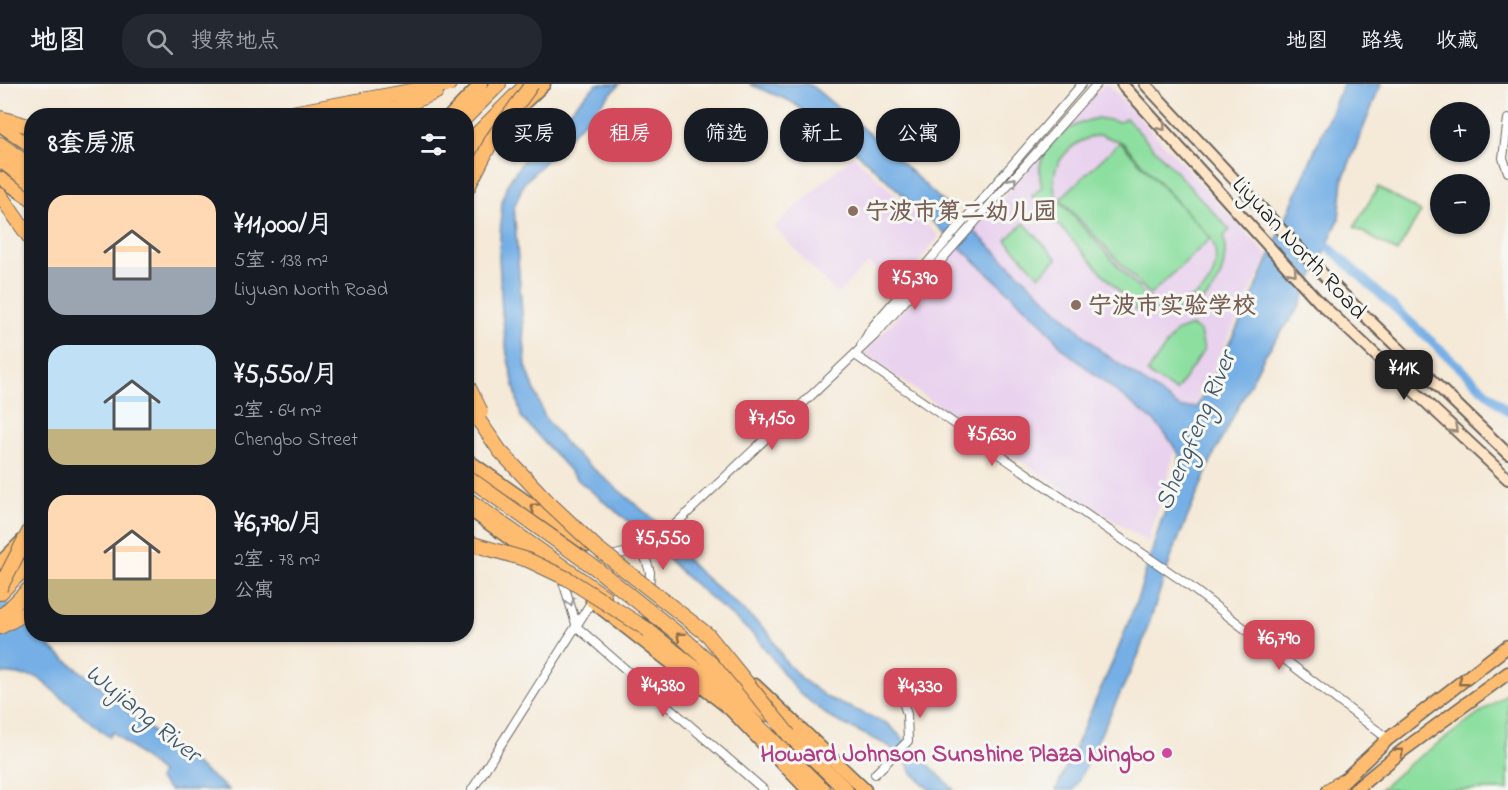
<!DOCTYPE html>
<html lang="zh">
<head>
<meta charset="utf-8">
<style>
  :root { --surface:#171b24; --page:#242831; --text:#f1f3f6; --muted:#9ea1a6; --line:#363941; --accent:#d1495b }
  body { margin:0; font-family:"Indie Flower","LXGW WenKai TC",sans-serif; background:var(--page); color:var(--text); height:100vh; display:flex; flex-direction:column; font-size:22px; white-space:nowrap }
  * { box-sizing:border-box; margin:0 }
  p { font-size:20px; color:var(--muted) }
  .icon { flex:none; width:33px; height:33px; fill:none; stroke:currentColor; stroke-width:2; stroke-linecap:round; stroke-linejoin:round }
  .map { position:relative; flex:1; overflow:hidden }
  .drawer { position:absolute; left:24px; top:24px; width:450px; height:534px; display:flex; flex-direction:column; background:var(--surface); border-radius:24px; box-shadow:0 2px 4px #0004 }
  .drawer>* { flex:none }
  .guide { position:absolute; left:492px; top:24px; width:570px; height:54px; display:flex; gap:12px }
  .buttons { position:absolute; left:1430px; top:18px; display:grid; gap:12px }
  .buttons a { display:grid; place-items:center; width:60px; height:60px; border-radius:50%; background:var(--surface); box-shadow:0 2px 4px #0004; font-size:30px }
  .price { position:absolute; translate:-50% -51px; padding:0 14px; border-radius:12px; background:var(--accent); color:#fff; font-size:20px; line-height:39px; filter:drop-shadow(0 2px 3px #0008) }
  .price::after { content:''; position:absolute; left:50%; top:36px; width:18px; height:14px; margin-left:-9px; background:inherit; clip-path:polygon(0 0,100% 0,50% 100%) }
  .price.active { background:#222; color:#fff }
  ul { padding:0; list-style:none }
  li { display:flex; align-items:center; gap:18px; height:150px; padding:0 24px }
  li span { display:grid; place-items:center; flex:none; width:168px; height:120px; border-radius:18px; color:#555 }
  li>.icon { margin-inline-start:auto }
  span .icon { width:72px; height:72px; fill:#fffc; stroke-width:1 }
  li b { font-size:26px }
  h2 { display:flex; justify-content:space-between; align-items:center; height:72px; padding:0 24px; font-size:26px }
  .pill { padding:0 21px; border-radius:24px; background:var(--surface); box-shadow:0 2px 4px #0004; font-size:21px; line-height:54px }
  .pill.active { background:var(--accent); color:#fff }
  header { display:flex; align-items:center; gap:36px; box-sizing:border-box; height:84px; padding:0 30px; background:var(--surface); border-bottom:2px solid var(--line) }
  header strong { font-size:28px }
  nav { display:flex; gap:33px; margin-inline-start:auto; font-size:21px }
  .search { width:420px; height:54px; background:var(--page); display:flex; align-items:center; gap:15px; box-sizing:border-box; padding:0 21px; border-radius:24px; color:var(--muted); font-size:22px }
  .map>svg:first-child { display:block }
  .built { fill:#e9d2ee }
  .green { fill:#8ddfa0; stroke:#547e5e; stroke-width:1.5; fill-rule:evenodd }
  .water { fill:#75afe5; stroke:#486680; stroke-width:1.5 }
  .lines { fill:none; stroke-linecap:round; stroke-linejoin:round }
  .canal { stroke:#75afe5; stroke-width:9 }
  .minor-casing { stroke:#68645d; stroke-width:10 }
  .secondary-casing { stroke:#68645d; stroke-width:14 }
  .primary-casing { stroke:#68645d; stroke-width:15 }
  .trunk-casing { stroke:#68645d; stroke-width:16 }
  .minor { stroke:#fff; stroke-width:8 }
  .secondary { stroke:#ffe4c6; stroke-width:10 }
  .primary { stroke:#febc70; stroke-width:12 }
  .trunk { stroke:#febc70; stroke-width:14 }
  .trunk-bridge-casing { stroke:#68645d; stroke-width:16; stroke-linecap:butt }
  .trunk-bridge { stroke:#febc70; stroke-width:14 }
  .oneway { stroke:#998a7a }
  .oneway2 { stroke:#999 }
  .oneway3 { stroke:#8d6c46 }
  .education-dot { fill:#8d6e63; stroke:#f6f6f2; stroke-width:2 }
  .hotel-dot { fill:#d1479c; stroke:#f6f6f2; stroke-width:2 }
  .labels { text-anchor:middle; stroke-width:6; stroke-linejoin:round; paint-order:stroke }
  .education-label { font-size:24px; font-weight:bold; fill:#785e54; stroke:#f6f6f2; text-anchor:start }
  .street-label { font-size:24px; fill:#1c1c1c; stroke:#f6f6f2 }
  .hotel-label { font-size:24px; font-weight:bold; fill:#b23c85; stroke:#f6f6f2; text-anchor:end }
  .water-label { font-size:26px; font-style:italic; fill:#40576c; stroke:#f6f6f2 }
</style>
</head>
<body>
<header>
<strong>地图</strong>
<div class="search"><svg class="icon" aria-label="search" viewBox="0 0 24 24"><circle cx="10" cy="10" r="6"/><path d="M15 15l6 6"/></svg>搜索地点</div>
<nav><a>地图</a><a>路线</a><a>收藏</a></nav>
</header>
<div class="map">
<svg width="1508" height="706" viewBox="0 0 1508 706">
  <rect width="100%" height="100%" fill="#f6f6f2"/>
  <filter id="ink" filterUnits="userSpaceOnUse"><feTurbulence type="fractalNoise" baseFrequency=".0167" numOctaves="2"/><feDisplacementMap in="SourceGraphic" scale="12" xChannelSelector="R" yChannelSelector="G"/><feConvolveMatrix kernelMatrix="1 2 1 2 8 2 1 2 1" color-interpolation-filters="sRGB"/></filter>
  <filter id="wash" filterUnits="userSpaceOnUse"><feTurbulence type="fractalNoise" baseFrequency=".008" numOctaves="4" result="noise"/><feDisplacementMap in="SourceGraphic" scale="24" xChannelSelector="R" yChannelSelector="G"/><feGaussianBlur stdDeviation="1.35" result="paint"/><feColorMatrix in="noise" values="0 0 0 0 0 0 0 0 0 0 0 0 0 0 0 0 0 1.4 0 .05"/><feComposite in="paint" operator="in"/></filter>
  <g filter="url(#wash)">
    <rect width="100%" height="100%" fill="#f5e9d7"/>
    <path class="built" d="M1104,0H1108L1268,172L1180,351L1148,458L977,349L864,270Z
      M853,71L939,152L897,206L868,179L837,210L774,143Z"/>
    <path class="green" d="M1098,34L1120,38L1126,34L1230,146L1224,152C1232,204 1194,242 1142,223L1137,227L1032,112L1042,103C1030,66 1067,40 1098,34ZM1101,51L1123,59L1210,153L1120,58L1060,115L1150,211L1211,154C1230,198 1188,232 1147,214L1057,114C1044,83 1072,54 1101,51Z
      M1378,103L1421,128L1397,168L1354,143Z
      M1024,139L1057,175L1039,192L1006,156Z
      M1191,242L1200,247L1204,266L1176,307L1147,289L1175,248Z
      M1508,609V706H1380L1408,681Z"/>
    <path class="water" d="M597,0H620L524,99L514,123L526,282L545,334L570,365L653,435L672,453L680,468L698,487L768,548L785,577L802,595L828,614L888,640L954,706H930L910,687L907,679L889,662L831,634L797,607L756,553L685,492L646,452L579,397L521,333L507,270L502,228L499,173L502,117L508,99L533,62Z
      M749,0H807L813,3L885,63L1101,267L1181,324L1197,323L1250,218L1343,0H1381L1343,95L1339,135L1299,223L1265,271L1214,370L1173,468L1138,572L1074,706H1056L1117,568L1139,510L1161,437L1180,393L1179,370L1167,352L1155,338L1064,266L1042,239L863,74L818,37L790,17Z
      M0,513L31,543L32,550L39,551L53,566L128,624L126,627L229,706H170L158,695L161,689L113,648L109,653L105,650L37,593L0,589Z"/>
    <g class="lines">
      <path class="canal" d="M1318,153L1508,328"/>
    </g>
  </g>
  <g filter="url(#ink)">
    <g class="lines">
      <g class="minor-casing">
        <path id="minor" d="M1508,35L1503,74L1508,88
          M861,262L872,243L1082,0
          M855,271L1184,498L1388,655
          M644,470L650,488L649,507
          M607,473L628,468L644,470L875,251L1097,0
          M562,494L577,543L764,706
          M875,690L908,657L907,630L903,618
          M472,706L592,517"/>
      </g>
      <g class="secondary-casing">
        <path id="secondary" d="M1122,0L1319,218L1508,395
          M1145,0L1332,200L1508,370"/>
      </g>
      <g class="primary-casing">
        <path id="primary" d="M522,21L544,0
          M450,32L481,0
          M0,41L32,63
          M466,74L494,48
          M0,94L32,116
          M466,375L588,461
          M466,423L543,479
          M0,479L22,457
          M592,517L729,624L808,706
          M755,601L865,706
          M1338,702L1388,655L1508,562
          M1355,706L1402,667L1508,589"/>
      </g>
      <g class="trunk-casing">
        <path id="trunk" d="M276,32L449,0
          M352,32L398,24L436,8
          M466,33L499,0
          M0,34L32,43
          M0,60L32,83
          M466,61L526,1
          M0,76L32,99
          M0,111L32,157
          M466,392L598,486L682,553L767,630
          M466,414L604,512
          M0,509L32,477
          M0,534L32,502
          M640,540L721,605L823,706
          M0,543L32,526
          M781,643L846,706
          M1329,706L1343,697"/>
      </g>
      <use href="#minor" class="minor"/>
      <use href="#secondary" class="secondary"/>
      <use href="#primary" class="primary"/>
      <use href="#trunk" class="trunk"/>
      <g class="trunk-bridge-casing">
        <path id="trunk-bridge" d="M466,107L493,54L532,0
          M466,298L481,328
          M466,318L500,367L549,419L597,464L708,551L789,651
          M466,458L528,476L568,495L648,546
          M0,504L32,442"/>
      </g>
      <use href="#trunk-bridge" class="trunk-bridge"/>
    </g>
    <defs><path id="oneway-chevron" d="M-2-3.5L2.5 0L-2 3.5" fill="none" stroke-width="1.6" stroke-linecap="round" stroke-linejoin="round" transform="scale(1.5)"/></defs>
    <g class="oneway">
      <use href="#oneway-chevron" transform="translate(1162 43) rotate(48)"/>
      <use href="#oneway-chevron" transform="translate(1293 188) rotate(48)"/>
      <use href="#oneway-chevron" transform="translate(1454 345) rotate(43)"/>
    </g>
    <g class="oneway2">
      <use href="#oneway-chevron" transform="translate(1013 97) rotate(-48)"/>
      <use href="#oneway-chevron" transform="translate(570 518) rotate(73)"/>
    </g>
    <g class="oneway3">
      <use href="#oneway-chevron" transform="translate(534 423) rotate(-145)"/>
      <use href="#oneway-chevron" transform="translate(680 552) rotate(-140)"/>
      <use href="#oneway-chevron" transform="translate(1462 598) rotate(142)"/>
      <use href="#oneway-chevron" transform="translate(1400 668) rotate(-39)"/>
    </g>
  </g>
  <g class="education-dot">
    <circle cx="853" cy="127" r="6"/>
    <circle cx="1076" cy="221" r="6"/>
  </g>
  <circle class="hotel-dot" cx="1167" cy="669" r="6"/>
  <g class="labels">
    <g class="education-label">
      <text x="865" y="135">宁波市第二幼儿园</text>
      <text x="1088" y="229">宁波市实验学校</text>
    </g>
    <g class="street-label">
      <text transform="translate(1300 163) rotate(47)" y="8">Liyuan North Road</text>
    </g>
    <g class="hotel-label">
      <text x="1155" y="677">Howard Johnson Sunshine Plaza Ningbo</text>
    </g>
    <g class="water-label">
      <text transform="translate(1194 346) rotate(-67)" y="9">Shengfeng River</text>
      <text transform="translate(144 628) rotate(39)" y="9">Wujiang River</text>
    </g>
  </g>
</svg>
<div class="buttons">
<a>+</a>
<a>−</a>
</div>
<b class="price" style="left:915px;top:227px">¥5,390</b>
<b class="price active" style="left:1404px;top:317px">¥11K</b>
<b class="price" style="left:772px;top:367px">¥7,150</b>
<b class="price" style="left:992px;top:383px">¥5,630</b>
<b class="price" style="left:663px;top:487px">¥5,550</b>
<b class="price" style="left:1279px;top:587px">¥6,790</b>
<b class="price" style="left:663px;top:634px">¥4,380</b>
<b class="price" style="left:920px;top:635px">¥4,330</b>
<div class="guide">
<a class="pill">买房</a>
<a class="pill active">租房</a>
<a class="pill">筛选</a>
<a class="pill">新上</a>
<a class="pill">公寓</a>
</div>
<section class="drawer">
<h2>8套房源<svg class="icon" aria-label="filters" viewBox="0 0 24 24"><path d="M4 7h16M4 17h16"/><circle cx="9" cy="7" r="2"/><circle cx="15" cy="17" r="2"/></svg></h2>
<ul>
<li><span style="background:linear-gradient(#ffd9b3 60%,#9aa5b1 0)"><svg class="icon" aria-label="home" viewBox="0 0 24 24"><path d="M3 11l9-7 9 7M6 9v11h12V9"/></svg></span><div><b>¥11,000/月</b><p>5室 · 138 m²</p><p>Liyuan North Road</p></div></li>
<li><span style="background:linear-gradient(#bfe0f5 70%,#c2b280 0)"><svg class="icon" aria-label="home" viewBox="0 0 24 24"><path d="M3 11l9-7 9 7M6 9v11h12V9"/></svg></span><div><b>¥5,550/月</b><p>2室 · 64 m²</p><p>Chengbo Street</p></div></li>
<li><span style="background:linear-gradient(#ffd9b3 70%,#c2b280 0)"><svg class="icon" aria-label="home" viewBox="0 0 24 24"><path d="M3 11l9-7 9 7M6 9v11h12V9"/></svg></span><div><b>¥6,790/月</b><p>2室 · 78 m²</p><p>公寓</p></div></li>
</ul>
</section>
</div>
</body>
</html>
